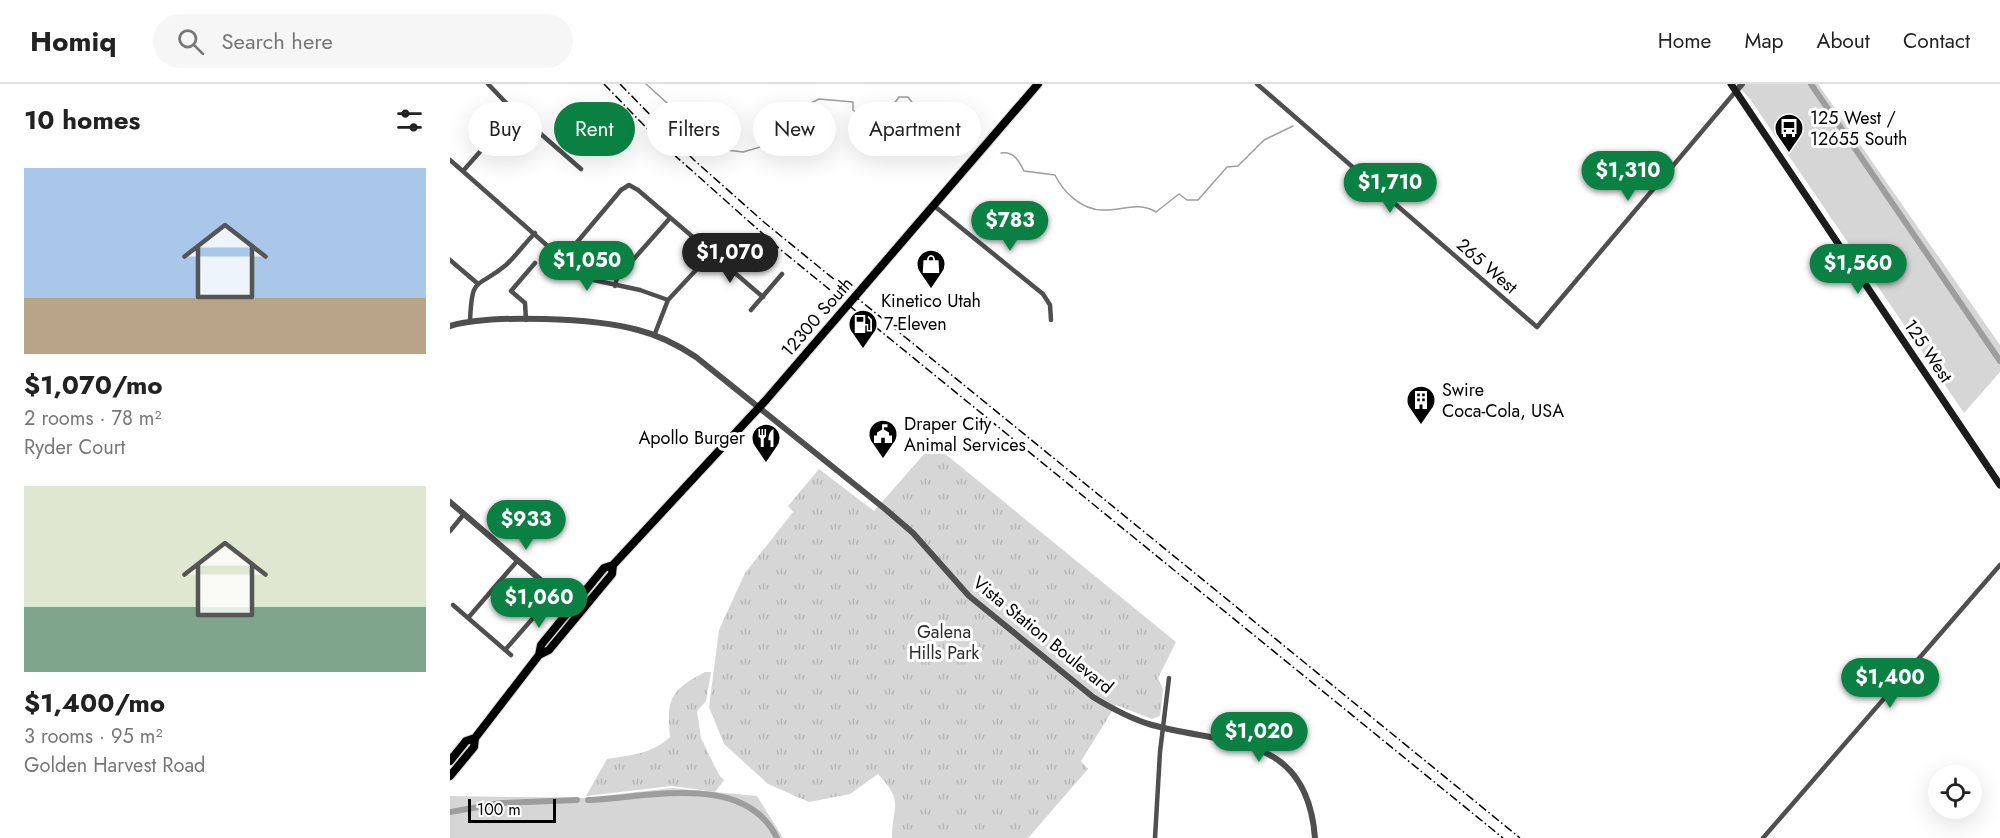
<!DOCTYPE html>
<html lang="en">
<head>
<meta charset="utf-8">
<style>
  :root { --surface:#fff; --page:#f6f6f6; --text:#222; --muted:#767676; --line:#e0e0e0; --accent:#0b8043 }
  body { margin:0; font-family:Jost,sans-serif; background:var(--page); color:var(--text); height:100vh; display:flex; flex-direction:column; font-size:22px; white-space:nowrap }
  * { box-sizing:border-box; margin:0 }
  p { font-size:20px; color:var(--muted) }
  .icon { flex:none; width:33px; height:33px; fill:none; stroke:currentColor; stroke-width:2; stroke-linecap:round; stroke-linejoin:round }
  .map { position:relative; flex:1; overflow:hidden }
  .sheet { display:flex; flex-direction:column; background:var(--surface); width:450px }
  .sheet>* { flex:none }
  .hud { position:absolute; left:18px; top:18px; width:570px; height:54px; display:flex; gap:12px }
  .controls { position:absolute; left:1478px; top:681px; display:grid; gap:12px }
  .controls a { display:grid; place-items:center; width:54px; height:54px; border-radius:50%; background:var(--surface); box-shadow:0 6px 24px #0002; font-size:30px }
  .scale { position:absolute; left:18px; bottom:15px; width:88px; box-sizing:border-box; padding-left:6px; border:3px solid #000; border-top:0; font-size:16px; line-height:21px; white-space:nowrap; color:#000; -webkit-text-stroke:4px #fff; paint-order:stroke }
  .price { position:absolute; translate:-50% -51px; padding:0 14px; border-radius:21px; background:var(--accent); color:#fff; font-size:20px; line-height:39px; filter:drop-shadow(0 2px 3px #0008) }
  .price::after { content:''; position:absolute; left:50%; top:36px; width:18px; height:14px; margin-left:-9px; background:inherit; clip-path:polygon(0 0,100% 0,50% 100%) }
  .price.active { background:#222; color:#fff }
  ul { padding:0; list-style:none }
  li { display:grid; align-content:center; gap:12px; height:318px; padding:0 24px }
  li span { display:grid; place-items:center; height:186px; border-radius:0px; color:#555 }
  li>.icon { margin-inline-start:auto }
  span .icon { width:108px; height:108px; fill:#fffc; stroke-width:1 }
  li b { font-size:26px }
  h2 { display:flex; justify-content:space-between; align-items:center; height:72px; padding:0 24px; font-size:26px }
  .pill { padding:0 21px; border-radius:27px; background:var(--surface); box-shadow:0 6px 24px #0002; font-size:21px; line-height:54px }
  .pill.active { background:var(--accent); color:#fff }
  header { display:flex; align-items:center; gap:36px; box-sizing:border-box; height:84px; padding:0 30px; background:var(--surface); border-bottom:2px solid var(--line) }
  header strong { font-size:28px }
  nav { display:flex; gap:33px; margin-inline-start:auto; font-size:21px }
  .search { width:420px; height:54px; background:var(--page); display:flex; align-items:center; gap:15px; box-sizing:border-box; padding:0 21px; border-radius:33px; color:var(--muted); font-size:22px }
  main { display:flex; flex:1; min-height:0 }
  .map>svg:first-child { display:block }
  .grass { fill:#d6d6d6 }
  .park { fill:url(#park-tufts) }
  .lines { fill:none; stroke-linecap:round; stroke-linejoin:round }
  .stream { stroke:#9d9d9d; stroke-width:1.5 }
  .canal { stroke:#9d9d9d; stroke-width:6 }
  .primary-casing { stroke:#dbdbdb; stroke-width:10 }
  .minor { stroke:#4f4f4f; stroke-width:4.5 }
  .tertiary { stroke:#4f4f4f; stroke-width:6 }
  .secondary { stroke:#1c1c1c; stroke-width:7 }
  .primary { stroke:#000; stroke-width:8 }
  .rail { stroke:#000; stroke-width:1.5; stroke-dasharray:9 3 1.5 3; stroke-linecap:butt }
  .labels { text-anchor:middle; stroke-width:6; stroke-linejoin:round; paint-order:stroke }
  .poi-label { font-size:18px; fill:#000; stroke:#fff; text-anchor:start }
  .street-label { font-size:18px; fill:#000; stroke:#fff }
  .park-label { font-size:18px; fill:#2d2d2d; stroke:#fff }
</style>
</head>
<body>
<header>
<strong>Homiq</strong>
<div class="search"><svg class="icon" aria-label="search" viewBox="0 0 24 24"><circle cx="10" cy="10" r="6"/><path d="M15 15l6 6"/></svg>Search here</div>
<nav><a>Home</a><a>Map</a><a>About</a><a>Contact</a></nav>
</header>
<main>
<section class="sheet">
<h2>10 homes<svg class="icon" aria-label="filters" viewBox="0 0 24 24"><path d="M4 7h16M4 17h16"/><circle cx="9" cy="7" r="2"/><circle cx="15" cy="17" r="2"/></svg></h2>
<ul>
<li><span style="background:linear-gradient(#a9c7e8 70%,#b9a48a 0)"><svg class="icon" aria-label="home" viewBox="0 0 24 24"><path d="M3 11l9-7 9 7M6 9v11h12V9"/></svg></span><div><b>$1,070/mo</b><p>2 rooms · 78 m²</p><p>Ryder Court</p></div></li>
<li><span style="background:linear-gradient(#dfe7d0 65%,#7fa58c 0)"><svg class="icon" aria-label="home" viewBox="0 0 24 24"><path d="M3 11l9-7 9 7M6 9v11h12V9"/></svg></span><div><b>$1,400/mo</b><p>3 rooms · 95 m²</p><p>Golden Harvest Road</p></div></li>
</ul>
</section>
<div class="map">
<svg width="1550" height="754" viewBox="0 0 1550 754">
  <defs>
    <pattern id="park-tufts" width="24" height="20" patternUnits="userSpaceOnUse" patternTransform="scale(1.5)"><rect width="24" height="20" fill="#d6d6d6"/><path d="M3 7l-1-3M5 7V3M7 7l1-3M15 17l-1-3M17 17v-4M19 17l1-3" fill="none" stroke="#b6b6b6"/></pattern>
  </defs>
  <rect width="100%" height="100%" fill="#fff"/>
  <path class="grass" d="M1286,0H1368L1550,261V288L1514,329L1300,15Z
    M222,704L307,712L333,754H0V712L134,714Z"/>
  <path class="park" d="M483,360L726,558L708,594L713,605L710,632L702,635L666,621L631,677L638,685L578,754H442C442,721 455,719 428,690L400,710L359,718L318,700L274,660L259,623L269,546L295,489L343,428L338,422L369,385L424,427Z
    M255,588H261L256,617L247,627L251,654L269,691L274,696L265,708L222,702L136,712L157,675C181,671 202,670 220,653C216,614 221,606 255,588Z"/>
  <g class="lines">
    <path class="stream" d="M196,0L268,65L293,68L310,63L327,51L359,20L369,15L403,18V26L409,31L416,25C431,27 441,26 449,13H458L465,22L461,44L464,46C482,39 499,48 516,57
      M551,69C564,67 569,77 574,87L605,91C613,108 632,126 652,126C671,127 688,117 706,128L729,110L737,116H748L777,83L788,82L814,56L843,42"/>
    <path class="canal" d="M1361,0L1550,277
      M138,716C196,714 295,687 327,754
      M0,728L51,719L127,716"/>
    <g class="primary-casing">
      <path id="primary" d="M89,571L99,566L162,490L163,481
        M25,654L89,571L91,561L154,484L163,481L316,316L588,0
        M0,677L16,657L25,654
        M0,692L24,663L25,654"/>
    </g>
    <path class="minor" d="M38,0L61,24L131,85
      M807,0L1087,243L1286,7
      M0,76L134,194L190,206L218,216
      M13,87L65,28
      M483,121L593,210L600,221L601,236
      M0,176L27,199
      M112,176L171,106L179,101L188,106L313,213
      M165,202L167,194L220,134
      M301,226L332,190
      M76,236L75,219L61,207L85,179
      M20,237C22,190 26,206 56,181C66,172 75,159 85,149
      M204,252L218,216L261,170
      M0,447L14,430
      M3,521L61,571
      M18,534L68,476
      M55,566L105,509
      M705,754L710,668L719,594
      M1313,754L1550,481"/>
    <path class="tertiary" d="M1286,7L1292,0
      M0,242C41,230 146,234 188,246C208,251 228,261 246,273L434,424L463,449L519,512L643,613C661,624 681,635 702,641C779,662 857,649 865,754
      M0,418L122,523"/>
    <path class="secondary" d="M1281,0L1550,401"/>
    <use href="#primary" class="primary"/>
    <path class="rail" d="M154,0L212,60L331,166L1053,754
      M170,0L244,76L315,139L1070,754"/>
  </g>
  <defs>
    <g id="bus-pin" transform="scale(1.5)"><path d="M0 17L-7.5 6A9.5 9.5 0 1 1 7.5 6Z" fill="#000" stroke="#fff"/><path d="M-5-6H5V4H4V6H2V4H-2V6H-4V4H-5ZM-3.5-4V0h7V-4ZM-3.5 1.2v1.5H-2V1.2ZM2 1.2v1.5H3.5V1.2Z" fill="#fff"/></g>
    <g id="shop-pin" transform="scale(1.5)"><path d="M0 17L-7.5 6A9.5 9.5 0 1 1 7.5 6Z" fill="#000" stroke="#fff"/><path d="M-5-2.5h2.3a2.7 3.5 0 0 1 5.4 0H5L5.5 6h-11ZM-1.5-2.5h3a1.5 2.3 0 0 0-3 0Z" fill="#fff"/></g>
    <g id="fuel-pin" transform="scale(1.5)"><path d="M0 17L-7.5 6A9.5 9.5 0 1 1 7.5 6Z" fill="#000" stroke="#fff"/><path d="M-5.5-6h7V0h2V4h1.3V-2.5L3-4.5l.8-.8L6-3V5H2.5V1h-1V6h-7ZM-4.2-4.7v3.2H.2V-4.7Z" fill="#fff"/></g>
    <g id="building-pin" transform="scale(1.5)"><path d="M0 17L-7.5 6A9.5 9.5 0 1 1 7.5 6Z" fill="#000" stroke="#fff"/><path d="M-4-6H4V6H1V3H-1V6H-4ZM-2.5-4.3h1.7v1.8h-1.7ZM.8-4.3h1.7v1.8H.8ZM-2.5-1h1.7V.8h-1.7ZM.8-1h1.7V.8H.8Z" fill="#fff"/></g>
    <g id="civic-pin" transform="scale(1.5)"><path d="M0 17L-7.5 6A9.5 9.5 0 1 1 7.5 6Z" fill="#000" stroke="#fff"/><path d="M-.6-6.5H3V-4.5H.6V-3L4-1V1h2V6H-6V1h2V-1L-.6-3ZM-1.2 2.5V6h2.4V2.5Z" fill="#fff"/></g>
    <g id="restaurant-pin" transform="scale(1.5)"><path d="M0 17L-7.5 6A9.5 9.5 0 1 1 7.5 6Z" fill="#000" stroke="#fff"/><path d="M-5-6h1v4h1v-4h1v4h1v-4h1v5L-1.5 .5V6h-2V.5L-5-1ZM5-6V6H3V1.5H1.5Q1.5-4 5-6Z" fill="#fff"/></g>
  </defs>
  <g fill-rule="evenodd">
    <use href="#bus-pin" x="1339" y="44"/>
    <use href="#shop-pin" x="481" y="180"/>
    <use href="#fuel-pin" x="413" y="240"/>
    <use href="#building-pin" x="971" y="316"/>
    <use href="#civic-pin" x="433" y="350"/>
    <use href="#restaurant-pin" x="316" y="354"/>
  </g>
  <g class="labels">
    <g class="poi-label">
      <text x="1360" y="40">125 West /<tspan x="1360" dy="21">12655 South</tspan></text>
      <text x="481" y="223" text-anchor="middle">Kinetico Utah</text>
      <text x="434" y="246">7-Eleven</text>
      <text x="992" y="312">Swire<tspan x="992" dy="21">Coca-Cola, USA</tspan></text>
      <text x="454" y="346">Draper City<tspan x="454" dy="21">Animal Services</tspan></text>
      <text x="295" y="360" text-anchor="end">Apollo Burger</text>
    </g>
    <g class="street-label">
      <text transform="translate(1037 182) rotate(41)" y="6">265 West</text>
      <text transform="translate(367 233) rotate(-49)" y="6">12300 South</text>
      <text transform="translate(1478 267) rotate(56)" y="6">125 West</text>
      <text transform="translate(593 551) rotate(39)" y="6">Vista Station Boulevard</text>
    </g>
    <g class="park-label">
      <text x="494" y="554">Galena<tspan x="494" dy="21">Hills Park</tspan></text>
    </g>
  </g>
</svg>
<div class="controls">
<a><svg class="icon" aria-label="locate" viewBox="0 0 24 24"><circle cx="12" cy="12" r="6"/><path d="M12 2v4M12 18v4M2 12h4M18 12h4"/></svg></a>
</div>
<div class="scale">100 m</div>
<b class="price" style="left:1178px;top:118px">$1,310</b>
<b class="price" style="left:940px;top:130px">$1,710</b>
<b class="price" style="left:560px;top:168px">$783</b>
<b class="price active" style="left:280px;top:200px">$1,070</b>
<b class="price" style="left:137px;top:208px">$1,050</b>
<b class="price" style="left:1408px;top:211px">$1,560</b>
<b class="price" style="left:76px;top:467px">$933</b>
<b class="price" style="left:89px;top:545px">$1,060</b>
<b class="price" style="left:1440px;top:625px">$1,400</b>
<b class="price" style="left:809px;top:679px">$1,020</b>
<div class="hud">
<a class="pill">Buy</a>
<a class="pill active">Rent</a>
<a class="pill">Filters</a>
<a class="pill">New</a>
<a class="pill">Apartment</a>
</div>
</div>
</main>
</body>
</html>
